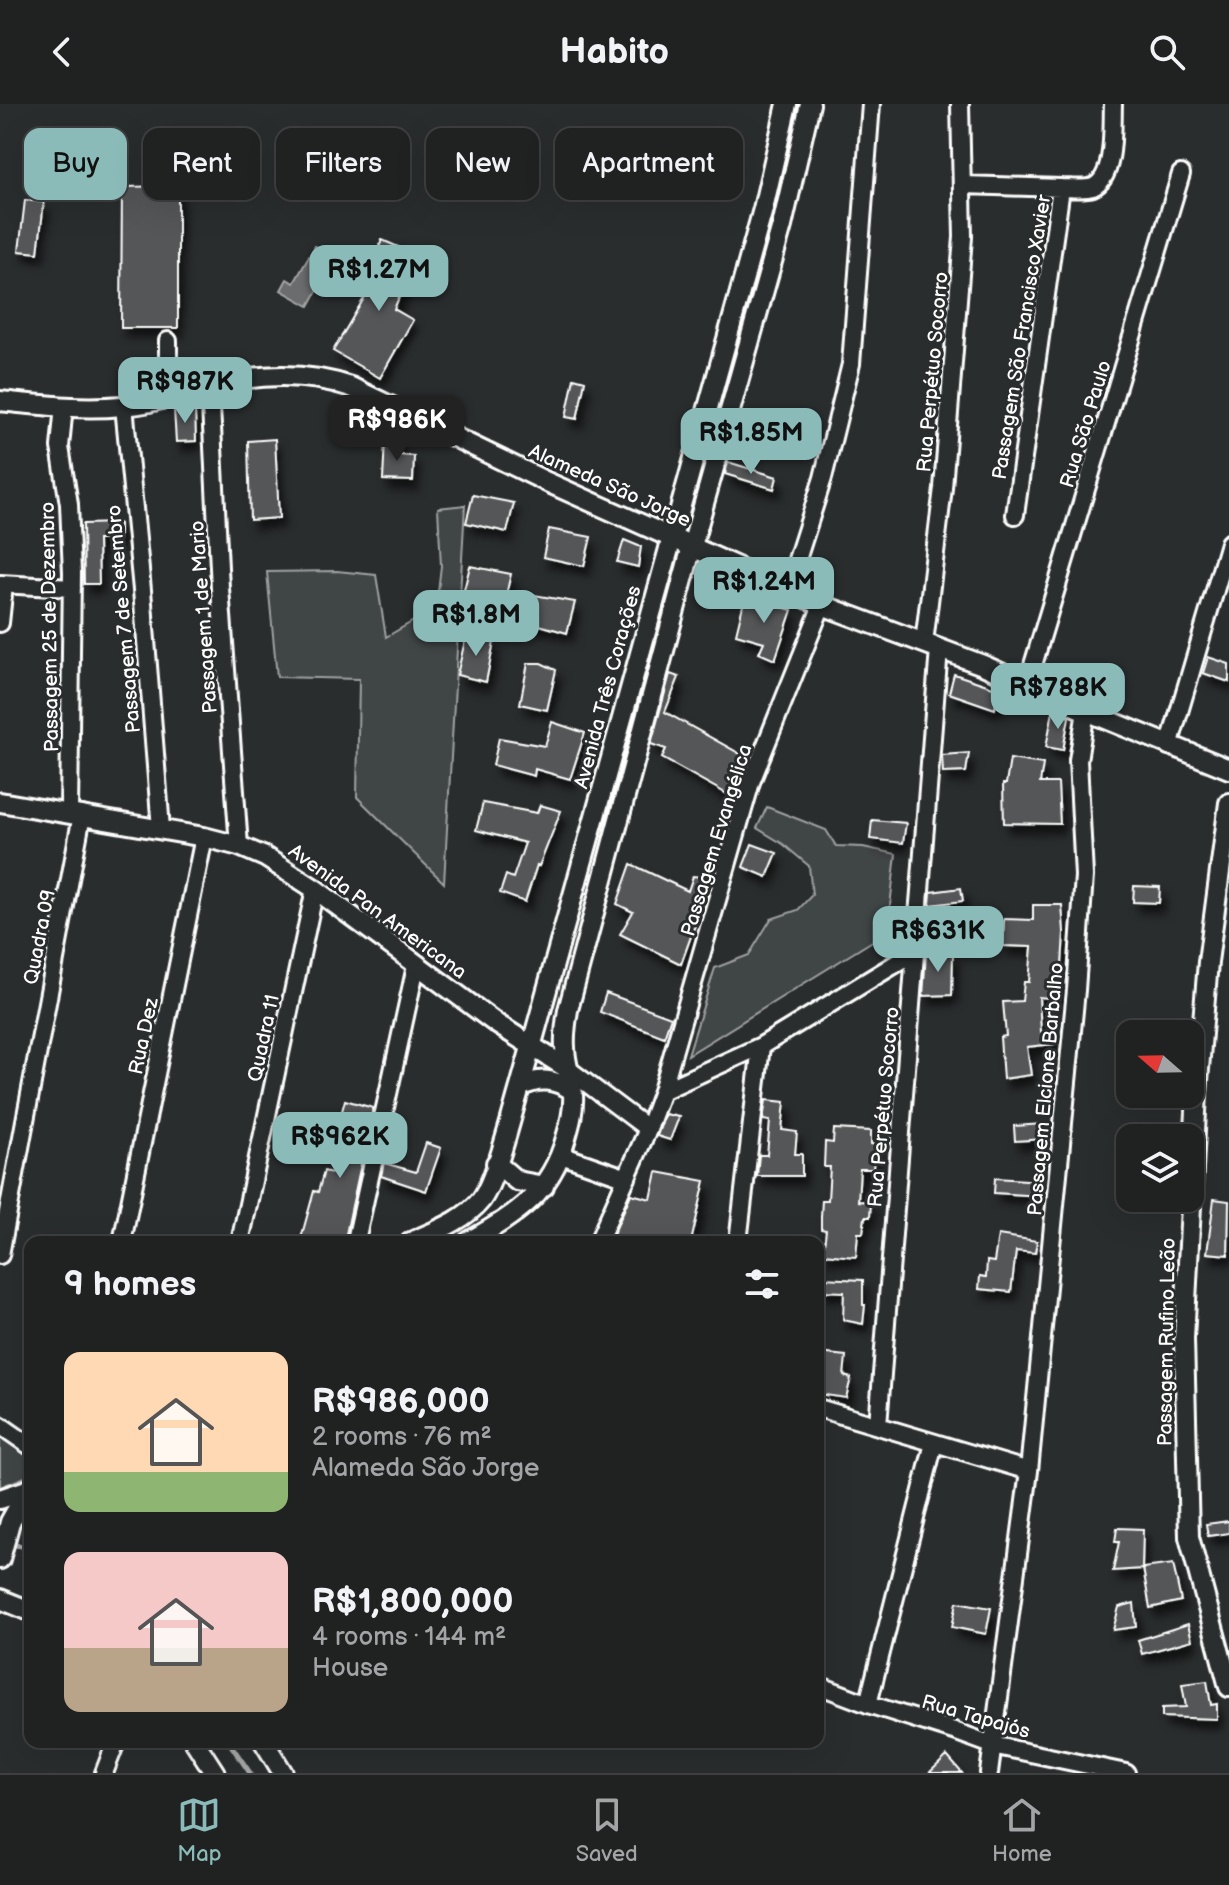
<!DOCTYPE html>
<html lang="en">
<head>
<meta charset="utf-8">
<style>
  :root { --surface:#202222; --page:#282a2a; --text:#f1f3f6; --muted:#a2a4a5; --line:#3d3f40; --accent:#8bbbb9 }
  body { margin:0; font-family:"Balsamiq Sans",sans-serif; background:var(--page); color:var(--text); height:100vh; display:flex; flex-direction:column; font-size:30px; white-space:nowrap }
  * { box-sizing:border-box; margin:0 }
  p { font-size:26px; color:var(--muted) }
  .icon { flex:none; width:44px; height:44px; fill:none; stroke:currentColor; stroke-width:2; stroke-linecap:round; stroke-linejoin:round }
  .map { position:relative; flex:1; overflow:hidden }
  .details { position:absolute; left:24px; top:1132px; width:800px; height:512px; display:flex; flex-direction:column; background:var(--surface); border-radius:16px; box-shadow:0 8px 32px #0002,0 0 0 2px var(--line) }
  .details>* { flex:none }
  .banner { position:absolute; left:24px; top:24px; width:800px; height:72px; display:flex; gap:16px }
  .needle { width:52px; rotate:290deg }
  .controls { position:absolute; left:1116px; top:916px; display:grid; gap:16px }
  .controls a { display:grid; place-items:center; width:88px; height:88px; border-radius:16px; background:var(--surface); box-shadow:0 8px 32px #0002,0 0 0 2px var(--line); font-size:40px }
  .price { position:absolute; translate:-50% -68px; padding:0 18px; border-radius:16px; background:var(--accent); color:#111; font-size:26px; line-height:52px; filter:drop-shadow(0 2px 4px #0008) }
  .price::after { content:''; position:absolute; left:50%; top:48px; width:24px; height:18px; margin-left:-12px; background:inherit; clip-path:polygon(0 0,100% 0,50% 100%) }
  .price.current { background:#222; color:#fff }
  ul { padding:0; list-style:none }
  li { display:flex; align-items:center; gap:24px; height:200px; padding:0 40px }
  li span { display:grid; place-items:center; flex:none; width:224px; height:160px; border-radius:16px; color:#555 }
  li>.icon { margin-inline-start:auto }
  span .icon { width:96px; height:96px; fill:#fffc; stroke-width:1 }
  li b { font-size:34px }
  h2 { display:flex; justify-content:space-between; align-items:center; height:96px; padding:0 40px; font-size:34px }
  .chip { padding:0 28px; border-radius:16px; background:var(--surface); box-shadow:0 8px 32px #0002,0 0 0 2px var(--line); font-size:28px; line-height:72px }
  .chip.current { background:var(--accent); color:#111 }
  header { display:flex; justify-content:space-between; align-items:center; height:104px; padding:0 40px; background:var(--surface); font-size:36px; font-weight:700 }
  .dock { display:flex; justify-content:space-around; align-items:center; height:112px; border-top:2px solid var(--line); background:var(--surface); font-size:22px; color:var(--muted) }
  .dock a { display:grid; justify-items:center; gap:4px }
  .dock .current { color:var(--accent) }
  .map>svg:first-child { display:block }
  .green { fill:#414445; stroke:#a0a2a2; stroke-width:2 }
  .water { fill:#6a6c6d; stroke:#a6a7a7; stroke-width:2 }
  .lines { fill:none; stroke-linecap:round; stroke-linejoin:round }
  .stream { stroke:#a6a7a7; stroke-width:5 }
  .building { fill:#555758; stroke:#fff; stroke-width:2; filter:url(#shadow) }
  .minor-casing { stroke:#fff; stroke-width:22 }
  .tertiary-casing { stroke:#fff; stroke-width:24 }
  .minor { stroke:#2a2d2e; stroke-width:16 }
  .tertiary { stroke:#2a2d2e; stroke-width:18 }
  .labels { text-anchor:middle; stroke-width:6; stroke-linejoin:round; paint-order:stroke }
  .street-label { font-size:20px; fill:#fff; stroke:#2a2d2e }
</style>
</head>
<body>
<header><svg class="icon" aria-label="back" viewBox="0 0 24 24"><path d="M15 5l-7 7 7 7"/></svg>Habito<svg class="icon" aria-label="search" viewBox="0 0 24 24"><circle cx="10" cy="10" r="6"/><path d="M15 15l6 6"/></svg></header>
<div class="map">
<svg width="1229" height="1669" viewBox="0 0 1229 1669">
  <defs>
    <filter id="shadow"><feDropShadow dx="5" dy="9" stdDeviation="4" flood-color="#0009"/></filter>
  </defs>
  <rect width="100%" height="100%" fill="#2a2d2e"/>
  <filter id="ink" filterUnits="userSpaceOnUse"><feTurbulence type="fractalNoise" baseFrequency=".0125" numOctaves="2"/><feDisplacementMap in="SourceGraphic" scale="16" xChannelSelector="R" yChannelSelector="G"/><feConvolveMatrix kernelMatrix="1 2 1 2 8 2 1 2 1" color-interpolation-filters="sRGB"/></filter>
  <g filter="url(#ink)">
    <path class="green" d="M465,401L444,779L357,693L359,575L277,573L267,468L337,467L376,471L386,533L436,504L441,462L438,404Z
      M767,703L826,726L836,742L863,743L896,750L887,828L688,951L715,864L749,851L771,815L798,806L812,791L809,762L783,740L757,724Z
      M0,1333L30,1351V1371L0,1383Z"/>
    <path class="water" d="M315,142L336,153L309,202L281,186L287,175L294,179Z"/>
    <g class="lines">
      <path class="stream" d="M7,1440L30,1443
        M229,1638L250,1669"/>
    </g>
    <path class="building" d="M178,82V224H121L122,83Z
      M25,96L44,98L38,149L19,147Z
      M382,136L417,151L394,205L413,216L380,274L333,247L373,179L365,176Z
      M574,274L585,277L577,315L566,313Z
      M195,304L196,337L176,338L174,305Z
      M275,335L279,414L250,416L248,337Z
      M385,335L399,336L398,351L414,352L413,377L383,376Z
      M728,358L777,373L774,385L725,370Z
      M473,391L514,399L507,428L466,419Z
      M119,419V436H98L99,480H84L83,420Z
      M549,425L591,433L584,462L543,453Z
      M624,436L641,443L638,463L617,458Z
      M470,462L511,470L504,499L463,490Z
      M534,491L575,498L567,529L529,518Z
      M745,493L792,506L775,556L759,549L764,538L736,530Z
      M467,528L494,538L486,578L457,571Z
      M1208,553L1229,560V578L1203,569Z
      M528,559H541L556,566L547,606L520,600Z
      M670,570L679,573L665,608L742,651L733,667L738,670L727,690L662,654L666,645L651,640Z
      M954,570L999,585L995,605L949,589Z
      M1053,607L1069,613L1063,646L1046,643Z
      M552,618L585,629L570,675L535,665L534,672L493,661L499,634L545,642Z
      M969,649L966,668L943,669L942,651Z
      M1010,655L1043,660L1040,679H1058L1060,720L1004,719L1003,680H1006Z
      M483,699L537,709L540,701L561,707L539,762L537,761L525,798L500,789L506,771L513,774L525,739L476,726Z
      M872,716L906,719L903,739L870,735Z
      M752,740L777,749L767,773L743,763Z
      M631,760L688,787L693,772L712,774L681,860L620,830L633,808L617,800Z
      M1134,782L1160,783L1159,799L1133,798Z
      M961,784L963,797L930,801L931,788Z
      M1033,801H1062L1064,828L1060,895L1039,893L1041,928L1052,927L1054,940L1027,943L1031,971L1003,975L1000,933L1006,932L1003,898L1022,897L1024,878H1029L1032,843L1003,842L1004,815L1033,816Z
      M926,849H953L952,891L923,892Z
      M606,889L671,913L664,933L600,908Z
      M345,996L373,1004L346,1130L348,1138H300L314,1087L318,1088L324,1067L332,1069L343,1023L338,1022Z
      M766,996L785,998L782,1026L797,1028L795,1050H802V1072H757L759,1051H767L770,1017L763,1016Z
      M665,1010L679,1013L670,1036L657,1032Z
      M1044,1020L1045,1035L1015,1037L1014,1022Z
      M834,1025L871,1027V1040L875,1041L873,1065H860L858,1097L871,1098L870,1113H865L863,1129H858L856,1153L823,1150L826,1126L821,1125V1113L822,1096H828L830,1063H824L825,1038L833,1039Z
      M426,1039L441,1044L426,1087L381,1072L384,1059L416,1068Z
      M657,1068L705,1077L691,1138H610L631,1090L651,1095Z
      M995,1074L1042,1077L1041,1092L994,1089Z
      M1214,1095L1229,1097L1228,1151L1207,1149Z
      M998,1131L1037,1137L1035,1149L1016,1147L1011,1188L979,1185L980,1172L986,1173L987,1157L994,1158Z
      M821,1174L863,1176V1201H865L863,1220L843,1216L844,1188L820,1187Z
      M818,1249L846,1252L844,1272L851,1274L846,1294L818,1290Z
      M1229,1417V1429L1208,1432L1206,1420Z
      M1117,1424L1143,1425L1142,1465L1113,1467L1119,1438H1115Z
      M1173,1460L1181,1497L1150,1504L1143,1464Z
      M957,1498L991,1504L986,1530L952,1523Z
      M1134,1499L1136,1523L1113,1526L1119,1503Z
      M1188,1520L1192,1536L1142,1550L1138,1536Z
      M1207,1577L1211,1601L1217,1600V1615L1162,1613V1604L1186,1603L1182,1580Z
      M947,1652L962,1669H929Z"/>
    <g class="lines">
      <g class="minor-casing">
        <path id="minor" d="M963,81L1061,84
          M168,237V294
          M210,282L220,484L239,742
          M64,302L60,343L69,400L72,469L69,709
          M124,302L142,486L161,725
          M1015,411L1061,84C1071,84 1084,86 1093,83C1116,73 1112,22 1113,0
          M0,480L72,484
          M788,484L823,374L851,260L871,0
          M0,519L4,481
          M924,539L943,384L963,133L960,0
          M1027,581L1181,70
          M1169,642L1229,439
          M568,965L648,1025
          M662,987L761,942L915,848
          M561,1051L627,1074
          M357,1132L416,862
          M122,1138L204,733
          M240,1138L315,785
          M598,1138L648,1025L662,987L751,678L822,501
          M738,1138L761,942
          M0,1151L82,711
          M818,1304L1029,1367
          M0,1321L30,1342
          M878,1321L939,545
          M818,1581L868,1600L954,1627L992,1641L1126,1669
          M868,1600L934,1339
          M104,1669L116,1638
          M989,1669L1029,1367L1076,886L1084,772L1078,656L1086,607"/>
      </g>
      <g class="tertiary-casing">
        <path id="tertiary" d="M0,297C40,301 82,306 122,302C151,300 179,290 206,283C253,270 304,267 351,283L547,378L822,501L983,561L1086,607L1229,665
          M0,698L204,733L239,742L265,753L315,785L497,920L568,965
          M1229,699L1208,858L1197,989L1184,1235L1189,1433L1229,1583
          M520,983C540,973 554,975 572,986
          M496,1059L517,1077L544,1082
          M411,1138C435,1127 464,1117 481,1096C496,1076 512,1010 520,983L763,105L787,0
          M468,1138C516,1110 550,1091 566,1034C570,1020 574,1006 573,991C572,975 565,959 565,943C564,930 566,918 568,906L692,442L782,122L810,0
          M0,1395L30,1385
          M0,1455L10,1418L28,1386
          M0,1495L30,1507
          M195,1638L215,1669
          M264,1638L283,1669"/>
      </g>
      <use href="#minor" class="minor"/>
      <use href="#tertiary" class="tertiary"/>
    </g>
  </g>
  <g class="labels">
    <g class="street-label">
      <text transform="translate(1021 233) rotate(-81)" y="7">Passagem São Francisco Xavier</text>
      <text transform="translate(932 268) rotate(-85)" y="7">Rua Perpétuo Socorro</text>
      <text transform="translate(1085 320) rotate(-73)" y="7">Rua São Paulo</text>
      <text transform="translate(610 381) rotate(24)" y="7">Alameda São Jorge</text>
      <text transform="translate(203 513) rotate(-94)" y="7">Passagem 1 de Mario</text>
      <text transform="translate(123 515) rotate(-95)" y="7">Passagem 7 de Setembro</text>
      <text transform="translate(49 523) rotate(-91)" y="7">Passagem 25 de Dezembro</text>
      <text transform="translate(607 583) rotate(-75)" y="7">Avenida Três Corações</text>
      <text transform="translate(716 736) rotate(-73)" y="7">Passagem Evangélica</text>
      <text transform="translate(378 807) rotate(36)" y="7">Avenida Pan Americana</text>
      <text transform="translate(39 833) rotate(-79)" y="7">Quadra 09</text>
      <text transform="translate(143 932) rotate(-78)" y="7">Rua Dez</text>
      <text transform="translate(263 934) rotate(-78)" y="7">Quadra 11</text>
      <text transform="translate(1045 985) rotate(-85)" y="7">Passagem Elcione Barbalho</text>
      <text transform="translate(883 1003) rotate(-85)" y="7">Rua Perpétuo Socorro</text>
      <text transform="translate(1166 1238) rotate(-89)" y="7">Passagem Rufino Leão</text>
      <text transform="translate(976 1612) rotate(16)" y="7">Rua Tapajós</text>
    </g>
  </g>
</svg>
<div class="controls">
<a><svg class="needle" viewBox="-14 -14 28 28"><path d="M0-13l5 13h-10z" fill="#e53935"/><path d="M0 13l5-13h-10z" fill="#a2a4a5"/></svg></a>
<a><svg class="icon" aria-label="layers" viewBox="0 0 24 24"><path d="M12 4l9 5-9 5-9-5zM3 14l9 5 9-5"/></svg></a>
</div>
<b class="price" style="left:379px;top:209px">R$1.27M</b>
<b class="price" style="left:185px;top:321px">R$987K</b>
<b class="price current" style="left:397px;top:359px">R$986K</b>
<b class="price" style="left:751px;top:372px">R$1.85M</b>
<b class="price" style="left:764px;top:521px">R$1.24M</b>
<b class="price" style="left:476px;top:554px">R$1.8M</b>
<b class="price" style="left:1058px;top:627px">R$788K</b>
<b class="price" style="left:938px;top:870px">R$631K</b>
<b class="price" style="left:340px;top:1076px">R$962K</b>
<div class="banner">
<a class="chip current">Buy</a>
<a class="chip">Rent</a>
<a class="chip">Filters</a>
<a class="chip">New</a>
<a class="chip">Apartment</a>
</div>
<section class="details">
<h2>9 homes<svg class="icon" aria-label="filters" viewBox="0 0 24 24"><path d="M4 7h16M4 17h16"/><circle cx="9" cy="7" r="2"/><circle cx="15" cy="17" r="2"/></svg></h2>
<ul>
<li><span style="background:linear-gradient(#ffd9b3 75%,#8fb573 0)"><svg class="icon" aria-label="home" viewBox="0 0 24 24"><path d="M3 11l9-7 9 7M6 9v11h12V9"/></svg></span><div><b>R$986,000</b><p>2 rooms · 76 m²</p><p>Alameda São Jorge</p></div></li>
<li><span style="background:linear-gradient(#f6c9c9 60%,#b9a48a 0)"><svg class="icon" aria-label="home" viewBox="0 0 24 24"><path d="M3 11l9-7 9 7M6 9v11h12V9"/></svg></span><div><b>R$1,800,000</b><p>4 rooms · 144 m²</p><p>House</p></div></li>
</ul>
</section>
</div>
<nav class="dock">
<a class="current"><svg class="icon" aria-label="map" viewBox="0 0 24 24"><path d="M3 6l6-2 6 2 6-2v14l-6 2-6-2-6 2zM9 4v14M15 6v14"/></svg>Map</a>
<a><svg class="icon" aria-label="saved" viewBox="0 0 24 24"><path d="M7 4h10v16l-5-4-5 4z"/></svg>Saved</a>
<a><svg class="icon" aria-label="home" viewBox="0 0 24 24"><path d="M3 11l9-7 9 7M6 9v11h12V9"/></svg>Home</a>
</nav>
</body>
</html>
